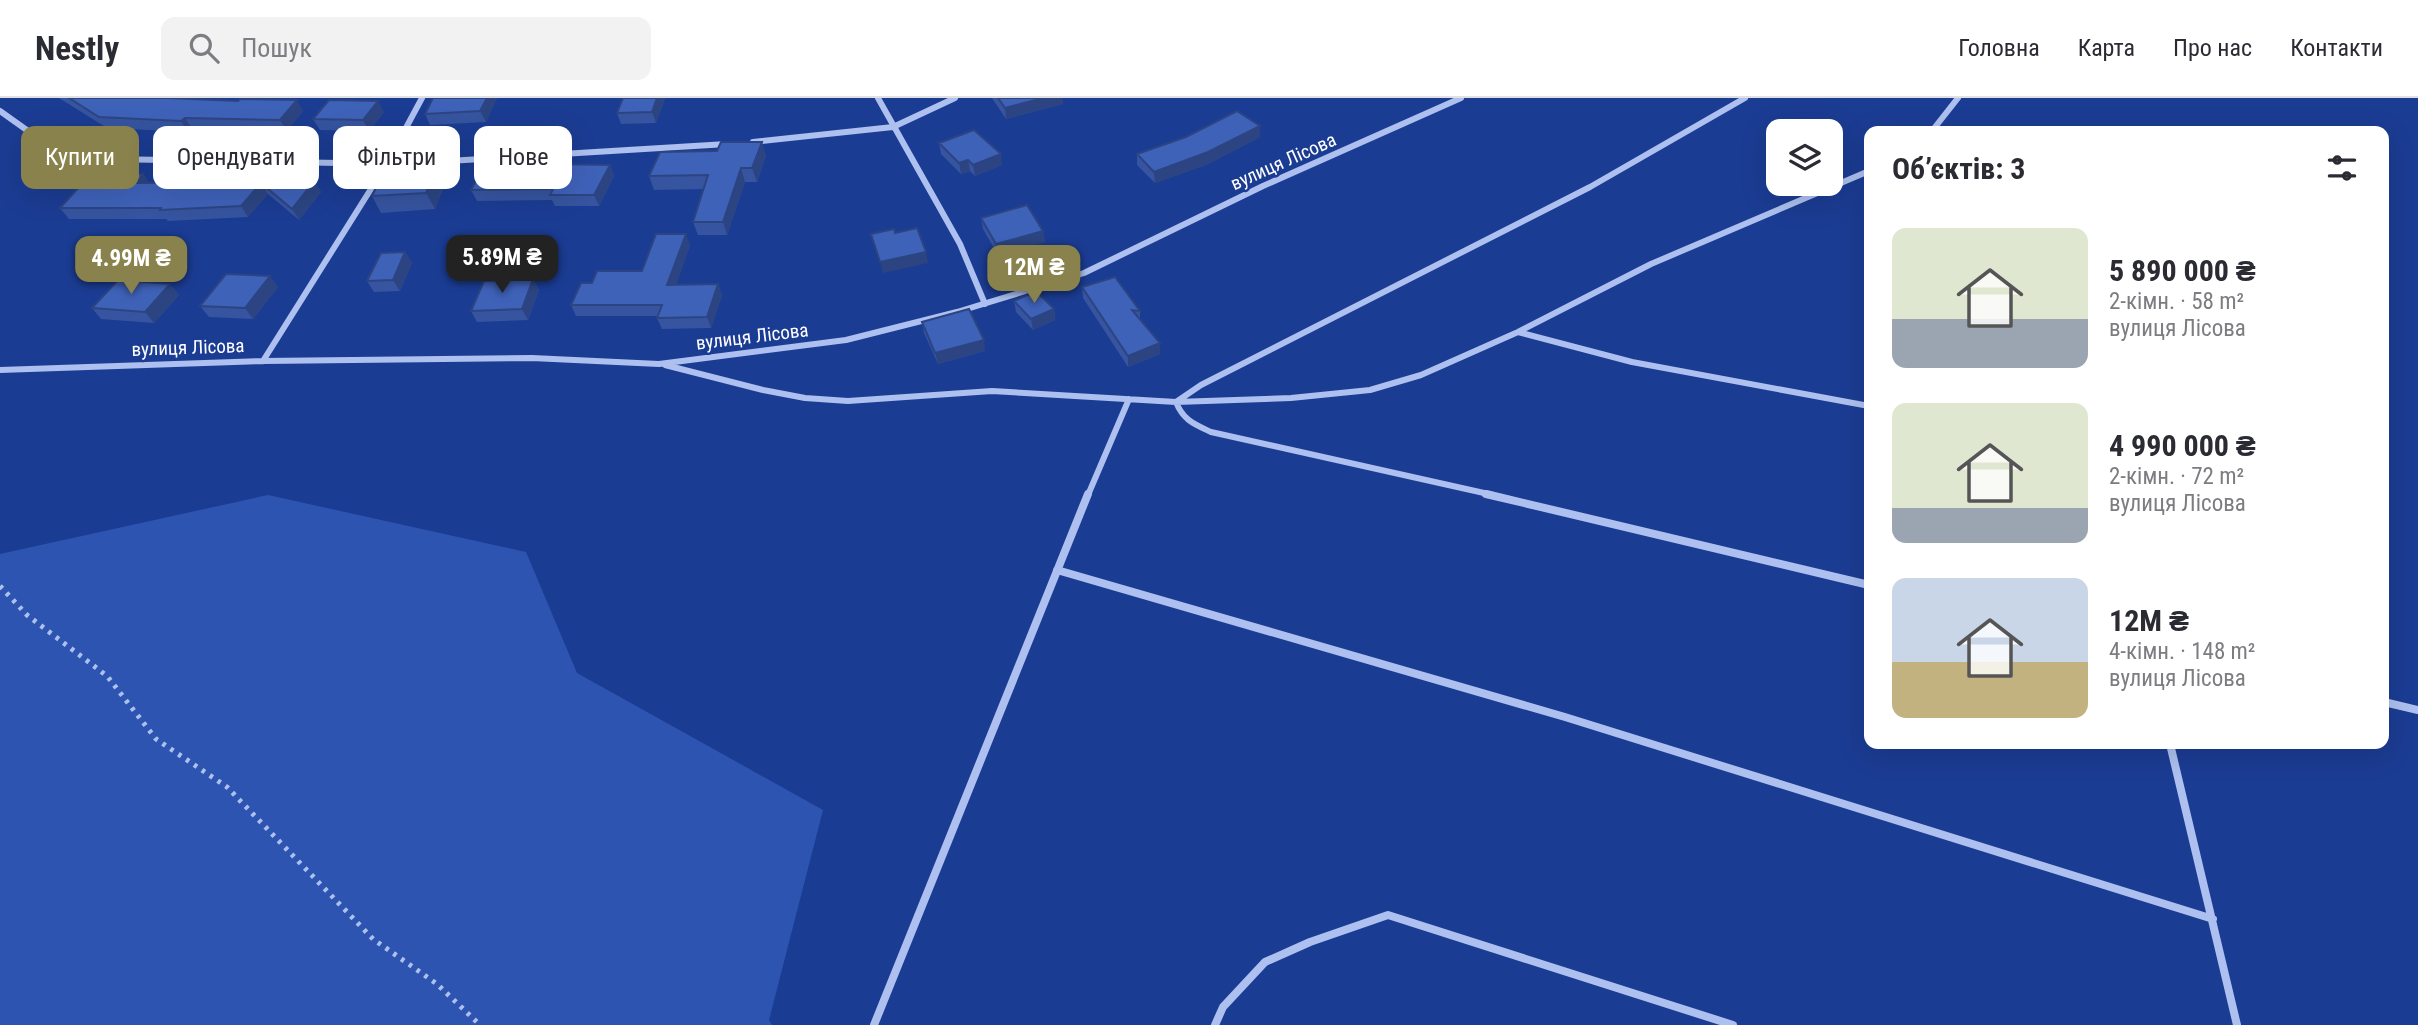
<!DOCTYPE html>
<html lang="uk">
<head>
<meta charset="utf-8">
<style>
  :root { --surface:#fff; --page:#f2f2f3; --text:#2b2b33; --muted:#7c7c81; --line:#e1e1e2; --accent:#8a824c }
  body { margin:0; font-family:"Roboto Condensed",sans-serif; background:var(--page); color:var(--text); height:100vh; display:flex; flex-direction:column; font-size:26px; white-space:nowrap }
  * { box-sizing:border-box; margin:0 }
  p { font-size:23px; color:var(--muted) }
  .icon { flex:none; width:38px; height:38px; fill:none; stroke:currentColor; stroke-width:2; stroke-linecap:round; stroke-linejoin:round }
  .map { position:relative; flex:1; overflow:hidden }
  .drawer { position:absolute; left:1864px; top:28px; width:525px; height:623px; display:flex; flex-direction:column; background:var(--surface); border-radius:14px; box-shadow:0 7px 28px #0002 }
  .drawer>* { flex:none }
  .hud { position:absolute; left:21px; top:28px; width:665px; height:63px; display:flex; gap:14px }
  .fabs { position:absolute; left:1766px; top:21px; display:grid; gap:14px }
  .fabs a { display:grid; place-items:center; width:77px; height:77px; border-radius:14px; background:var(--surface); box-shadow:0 7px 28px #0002; font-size:35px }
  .price { position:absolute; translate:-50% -60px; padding:0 16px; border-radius:14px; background:var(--accent); color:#fff; font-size:23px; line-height:46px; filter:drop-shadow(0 2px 4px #0008) }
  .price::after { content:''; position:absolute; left:50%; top:42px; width:21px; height:16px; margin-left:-10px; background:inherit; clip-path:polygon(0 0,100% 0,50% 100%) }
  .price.selected { background:#222; color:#fff }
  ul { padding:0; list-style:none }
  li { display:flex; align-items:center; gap:21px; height:175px; padding:0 28px }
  li span { display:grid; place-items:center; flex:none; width:196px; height:140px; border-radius:14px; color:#555 }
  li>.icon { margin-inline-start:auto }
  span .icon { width:84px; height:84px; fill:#fffc; stroke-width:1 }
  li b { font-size:30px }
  h2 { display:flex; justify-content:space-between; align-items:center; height:84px; padding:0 28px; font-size:30px }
  .tag { padding:0 24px; border-radius:14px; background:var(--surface); box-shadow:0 7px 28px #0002; font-size:24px; line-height:63px }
  .tag.selected { background:var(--accent); color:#fff }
  header { display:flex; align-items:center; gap:42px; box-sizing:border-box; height:98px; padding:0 35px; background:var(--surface); border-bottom:2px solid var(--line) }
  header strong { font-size:33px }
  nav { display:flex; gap:38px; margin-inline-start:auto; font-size:24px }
  .search { width:490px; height:63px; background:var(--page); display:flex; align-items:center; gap:18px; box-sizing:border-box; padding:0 24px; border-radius:14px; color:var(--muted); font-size:26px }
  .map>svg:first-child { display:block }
  .green { fill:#2e54b1 }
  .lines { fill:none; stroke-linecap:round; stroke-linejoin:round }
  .path { stroke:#adc0ef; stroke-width:5; stroke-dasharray:3.5 6; stroke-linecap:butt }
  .minor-far1 { stroke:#adc0ef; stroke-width:6 }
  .minor { stroke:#adc0ef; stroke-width:8 }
  .wall { fill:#36549f }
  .shaded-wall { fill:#2c4582 }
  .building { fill:#3f62b9; stroke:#2c4582; stroke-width:2 }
  .labels { text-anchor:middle; stroke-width:5; stroke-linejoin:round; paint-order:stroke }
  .street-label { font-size:19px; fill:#fff; stroke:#1b3c93 }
</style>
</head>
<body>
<header>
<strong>Nestly</strong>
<div class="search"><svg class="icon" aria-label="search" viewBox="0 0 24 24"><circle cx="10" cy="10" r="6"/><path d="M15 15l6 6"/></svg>Пошук</div>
<nav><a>Головна</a><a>Карта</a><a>Про нас</a><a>Контакти</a></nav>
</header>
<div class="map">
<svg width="2418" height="927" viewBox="0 0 2418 927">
  <rect width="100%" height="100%" fill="#1b3c93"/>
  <path class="green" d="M268,397L526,454L577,575L823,712L769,922L772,927H0V456Z"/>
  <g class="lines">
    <path class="path" d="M0,488L27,517L107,578L156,641L227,689L373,841L437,886L480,927"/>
    <path class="minor-far1" d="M878,0L960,146L985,206
      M0,13L59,55L106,61L396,66
      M1932,33L1958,0
      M753,44L893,29L955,0
      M432,64L727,46
      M1518,234L1632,264L1869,308
      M263,263L386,67L422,0
      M665,267L763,292L805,300L848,303L992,293L1176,304L1291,300L1370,292L1421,277L1518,234L1651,166L1869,73
      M0,272L263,263L532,260L659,266L846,242L957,214L1084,175L1263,88L1461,0
      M1088,397L1129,301
      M1493,397L1211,334C1194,326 1183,322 1176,304L1201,287L1590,89L1745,0"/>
    <path class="minor" d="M1486,396L1869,487
      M1057,472L1565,619L2213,821
      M2384,604L2418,612
      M2170,646L2237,927
      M874,927L1088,396
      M1215,927L1223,909L1265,864L1310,844L1388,817L1733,927"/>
  </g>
  <path class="wall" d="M59,0H168L303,13L287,33L192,31L188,34L107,30Z
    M497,0L486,24L430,27L425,16Z
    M665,0L656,25L621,26L617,15Z
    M992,0H1062L1063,6L1006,21Z
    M384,14L369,33L320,32L313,21Z
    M1260,39L1208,66L1155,85L1137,67V56Z
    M939,45L1002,67L975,78L970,73L961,76L941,56Z
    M766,57L757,84H745L727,137H698L693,124L704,91L654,92L649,78Z
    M610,67L614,78L599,108H555L552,102L477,103L471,92Z
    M143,76L149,85L258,84L256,81L314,83L321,94L299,122L268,96L248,119L168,123L166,121H69L60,110Z
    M448,79L435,111L381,115L372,98Z
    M981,120L1043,133L1045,144L998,157L983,131Z
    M690,147L676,187L718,186L722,197L711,230L662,231L657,220L658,218H576L571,207L592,185L642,173Z
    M405,154L412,165L400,193L374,194L367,183Z
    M533,181L539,192L528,222L477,224L471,213Z
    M170,186L179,197L154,225L101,221L92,210Z
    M278,189L253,221L209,219L200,208Z
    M1082,189L1140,213V222L1160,245V256L1128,269L1083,200Z
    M1014,203L1054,211L1055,222L1033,232L1016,214Z
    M922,224L985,253L938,266L924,235Z"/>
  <path class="shaded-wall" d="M487,0H497L486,24L480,13Z
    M657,0H665L656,25L652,14Z
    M1043,0H1062L1063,6L1006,21L1005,10Z
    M297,2L303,13L287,33L280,22Z
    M378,3L384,14L369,33L363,22Z
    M185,20L192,31L188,34L181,23Z
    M1260,28V39L1208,66L1155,85L1154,74Z
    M762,44L766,57L757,84L752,70Z
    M1001,56L1002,67L975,78L973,67Z
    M968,62L970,73L961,76L959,65Z
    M440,63L448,79L435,111L426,95Z
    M610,67L614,78L599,108L594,97Z
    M741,70L745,84L727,137L723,124Z
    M143,76L151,88L136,85Z
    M314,83L321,94L299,122L292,111Z
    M261,85L268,96L248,119L241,108Z
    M1043,133L1045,144L998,157L996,146Z
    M686,136L690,147L672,198L667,187Z
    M405,154L412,165L400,193L393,182Z
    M926,154L928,165L883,175L880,164Z
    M270,178L278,189L253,221L245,210Z
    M533,181L539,192L528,222L522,211Z
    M170,186L179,197L154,225L145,214Z
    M718,186L722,197L711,230L707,219Z
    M1054,211L1055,222L1033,232L1031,221Z
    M984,242L985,253L938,266L935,255Z
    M1160,245V256L1128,269V258Z"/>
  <path class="building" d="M69,0H168L238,3L240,1L297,2L280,22L185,20L181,23L99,19Z
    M433,0H487L480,13L425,16Z
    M623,0H657L652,14L617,15Z
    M998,0H1043L1005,10Z
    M329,2L378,3L363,22L313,21Z
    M1237,13L1260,28L1208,54L1154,74L1137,56L1186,39Z
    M974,32L1001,56L973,67L968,62L959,65L939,45Z
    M721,44H762L752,70H741L723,124H693L708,77L649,78L660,54L717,53Z
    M440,63L426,95L372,98L388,66Z
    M486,65L610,67L594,97H550L553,91L471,92Z
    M143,76L136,85L260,84L256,81L314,83L292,111L261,85L241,108L160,112L161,110H60L90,77Z
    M1027,107L1043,133L996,146L981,120Z
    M917,130L926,154L880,164L871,136L894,131L895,135Z
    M656,136H686L667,187L718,186L707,219L657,220L662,207H571L581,185H592L597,173H642Z
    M405,154L393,182L367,183L381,155Z
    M226,176L270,178L245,210L200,208Z
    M1115,179L1140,213L1132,212L1160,245L1128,258L1082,189Z
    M533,181L522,211L471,213L484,183Z
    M118,182L170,186L145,214L92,210Z
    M1036,193L1054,211L1031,221L1014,203Z
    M969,211L984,242L935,255L922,224Z"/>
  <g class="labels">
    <g class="street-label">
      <text transform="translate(1283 63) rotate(-24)" y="7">вулиця Лісова</text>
      <text transform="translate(752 238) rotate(-7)" y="7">вулиця Лісова</text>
      <text transform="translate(188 249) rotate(-2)" y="7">вулиця Лісова</text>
    </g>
  </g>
</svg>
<div class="fabs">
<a><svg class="icon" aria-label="layers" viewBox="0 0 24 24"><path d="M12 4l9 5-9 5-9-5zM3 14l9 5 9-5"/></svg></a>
</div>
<b class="price selected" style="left:502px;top:197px">5.89M ₴</b>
<b class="price" style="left:131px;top:198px">4.99M ₴</b>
<b class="price" style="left:1034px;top:207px">12M ₴</b>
<div class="hud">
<a class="tag selected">Купити</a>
<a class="tag">Орендувати</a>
<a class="tag">Фільтри</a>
<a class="tag">Нове</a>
</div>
<section class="drawer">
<h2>Об’єктів: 3<svg class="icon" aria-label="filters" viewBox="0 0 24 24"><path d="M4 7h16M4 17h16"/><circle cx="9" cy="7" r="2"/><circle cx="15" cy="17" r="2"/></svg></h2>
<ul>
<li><span style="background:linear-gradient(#dfe7d0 65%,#9aa5b1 0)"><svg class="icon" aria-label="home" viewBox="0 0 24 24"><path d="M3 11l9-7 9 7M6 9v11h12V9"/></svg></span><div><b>5 890 000 ₴</b><p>2-кімн. · 58 m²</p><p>вулиця Лісова</p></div></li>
<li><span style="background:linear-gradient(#dfe7d0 75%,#9aa5b1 0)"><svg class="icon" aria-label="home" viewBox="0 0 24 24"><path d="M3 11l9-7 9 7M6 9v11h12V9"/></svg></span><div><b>4 990 000 ₴</b><p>2-кімн. · 72 m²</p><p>вулиця Лісова</p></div></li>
<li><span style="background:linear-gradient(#c9d6e8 60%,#c2b280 0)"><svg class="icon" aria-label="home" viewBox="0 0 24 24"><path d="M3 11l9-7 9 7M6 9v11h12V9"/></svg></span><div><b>12M ₴</b><p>4-кімн. · 148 m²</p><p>вулиця Лісова</p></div></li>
</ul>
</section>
</div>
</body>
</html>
